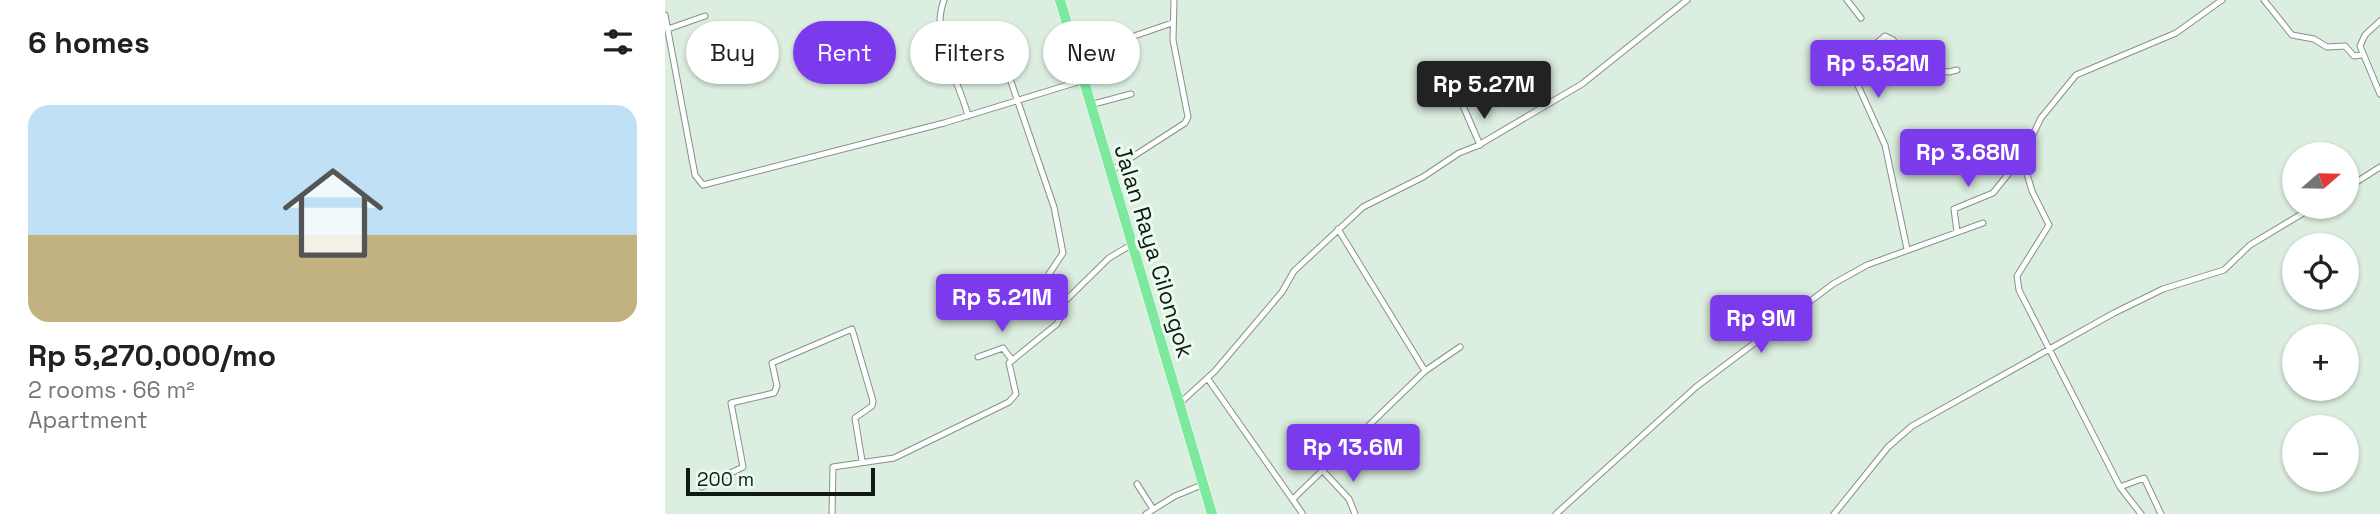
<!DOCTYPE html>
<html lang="en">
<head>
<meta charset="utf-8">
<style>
  :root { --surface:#fff; --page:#f6f6f6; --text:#202124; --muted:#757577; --line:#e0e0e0; --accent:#7c3aed }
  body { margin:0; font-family:"Space Grotesk",sans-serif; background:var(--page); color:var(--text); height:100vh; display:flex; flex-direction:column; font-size:26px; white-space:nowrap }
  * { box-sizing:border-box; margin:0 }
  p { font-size:23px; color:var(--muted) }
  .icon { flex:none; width:38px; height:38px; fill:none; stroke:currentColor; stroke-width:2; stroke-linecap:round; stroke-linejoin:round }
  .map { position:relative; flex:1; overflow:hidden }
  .details { display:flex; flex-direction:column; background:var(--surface); width:665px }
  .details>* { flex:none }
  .guide { position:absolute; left:21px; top:21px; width:665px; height:63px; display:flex; gap:14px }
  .needle { width:46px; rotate:70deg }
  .fabs { position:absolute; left:1617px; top:142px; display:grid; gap:14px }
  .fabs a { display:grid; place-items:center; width:77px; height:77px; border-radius:50%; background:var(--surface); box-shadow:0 2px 5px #0004; font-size:35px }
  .scale { position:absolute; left:21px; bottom:18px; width:189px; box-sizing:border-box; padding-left:7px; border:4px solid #121814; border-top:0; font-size:19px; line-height:24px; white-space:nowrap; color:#121814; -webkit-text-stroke:5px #eafcee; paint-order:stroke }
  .price { position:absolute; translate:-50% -60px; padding:0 16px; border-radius:7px; background:var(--accent); color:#fff; font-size:23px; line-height:46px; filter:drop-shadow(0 2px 4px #0008) }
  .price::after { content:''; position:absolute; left:50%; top:42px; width:21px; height:16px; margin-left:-10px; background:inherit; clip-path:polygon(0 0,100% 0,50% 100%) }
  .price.current { background:#222; color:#fff }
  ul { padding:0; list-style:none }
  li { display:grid; align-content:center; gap:14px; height:371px; padding:0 28px }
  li+li { border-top:2px solid var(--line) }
  li span { display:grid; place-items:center; height:217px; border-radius:21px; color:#555 }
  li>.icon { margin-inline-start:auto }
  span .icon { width:126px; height:126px; fill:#fffc; stroke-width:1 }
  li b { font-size:30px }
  h2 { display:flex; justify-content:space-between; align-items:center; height:84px; padding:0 28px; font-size:30px }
  .pill { padding:0 24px; border-radius:32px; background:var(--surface); box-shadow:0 2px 5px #0004; font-size:24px; line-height:63px }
  .pill.current { background:var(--accent); color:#fff }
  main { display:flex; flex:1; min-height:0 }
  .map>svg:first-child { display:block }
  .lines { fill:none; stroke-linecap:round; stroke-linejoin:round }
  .street-casing { stroke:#839387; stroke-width:7 }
  .highway-casing { stroke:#fff; stroke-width:11 }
  .street { stroke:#fff; stroke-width:5 }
  .highway { stroke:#7de99f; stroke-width:10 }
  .labels { text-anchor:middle; stroke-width:6; stroke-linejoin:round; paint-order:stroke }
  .street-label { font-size:23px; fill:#121814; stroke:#eafcee }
</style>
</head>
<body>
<main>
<section class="details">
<h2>6 homes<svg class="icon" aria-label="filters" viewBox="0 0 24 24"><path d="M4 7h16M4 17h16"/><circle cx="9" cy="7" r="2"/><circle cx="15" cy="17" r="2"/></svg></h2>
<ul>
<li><span style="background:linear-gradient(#bfe0f5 60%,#c2b280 0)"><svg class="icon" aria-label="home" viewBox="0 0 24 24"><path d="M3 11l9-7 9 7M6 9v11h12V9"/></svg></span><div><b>Rp 5,270,000/mo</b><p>2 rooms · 66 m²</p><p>Apartment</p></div></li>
</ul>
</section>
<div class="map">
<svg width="1715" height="514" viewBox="0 0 1715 514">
  <rect width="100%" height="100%" fill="#dceee0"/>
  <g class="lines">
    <g class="street-casing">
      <path id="street" d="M279,0C264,41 294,78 303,116
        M1182,0L1196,18
        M1599,0L1627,35L1649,39L1662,47L1680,46L1689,56L1696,55
        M0,15L30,175L38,185L279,123L416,81
        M1715,21L1700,35L1695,46L1715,94
        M3,29L40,16
        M411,56L507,23
        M425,105L466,94
        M799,108L815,145
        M444,172L520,123L523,117L508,40L509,0
        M1682,188L1715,167
        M673,229L760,371
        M1292,232L1289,209L1328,193L1357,157
        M1242,249L1220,145L1186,70L1189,62L1220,36L1228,40L1246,67L1284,72L1292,70
        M397,304L444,258L466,245
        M313,357L338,348L347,360
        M543,379L637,513
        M515,403L550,371L617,292L629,271L698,207L758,177L794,153L812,146L917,84L1022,0
        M659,472L684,499L690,514
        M472,484L488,509
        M37,487L78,467L66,403L109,393L112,386L107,363L187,329L208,401L207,406L190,418L197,461
        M1455,487L1479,478L1496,514
        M628,499L760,371L795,347
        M167,514L168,467L229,458L344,402L351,394L344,363L392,324L399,310L384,274L398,253L389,207L329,32
        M481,514L510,496L539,484
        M891,514L1031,387L1168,284L1202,265L1318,223
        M1169,514L1223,447L1247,426L1449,313L1498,289L1559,270L1585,245L1650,206
        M1476,514L1455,487L1354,290L1352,276L1384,225L1367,191L1357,157L1376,118L1411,75L1511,33L1557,0"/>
    </g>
    <g class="highway-casing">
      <path id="highway" d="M395,0L547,514"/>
    </g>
    <use href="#street" class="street"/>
    <use href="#highway" class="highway"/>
  </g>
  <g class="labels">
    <g class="street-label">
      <text transform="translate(489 251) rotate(73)" y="8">Jalan Raya Cilongok</text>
    </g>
  </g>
</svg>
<div class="fabs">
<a><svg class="needle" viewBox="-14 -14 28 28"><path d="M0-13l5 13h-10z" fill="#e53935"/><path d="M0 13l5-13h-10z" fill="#757577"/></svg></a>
<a><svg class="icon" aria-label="locate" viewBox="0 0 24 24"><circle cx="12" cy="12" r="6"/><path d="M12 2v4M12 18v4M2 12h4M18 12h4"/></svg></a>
<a>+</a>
<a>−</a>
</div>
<div class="scale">200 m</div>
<b class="price" style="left:1213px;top:100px">Rp 5.52M</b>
<b class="price current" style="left:819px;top:121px">Rp 5.27M</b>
<b class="price" style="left:1303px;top:189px">Rp 3.68M</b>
<b class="price" style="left:337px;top:334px">Rp 5.21M</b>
<b class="price" style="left:1096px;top:355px">Rp 9M</b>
<b class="price" style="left:688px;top:484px">Rp 13.6M</b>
<div class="guide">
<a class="pill">Buy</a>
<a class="pill current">Rent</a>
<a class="pill">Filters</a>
<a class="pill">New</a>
</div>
</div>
</main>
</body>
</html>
